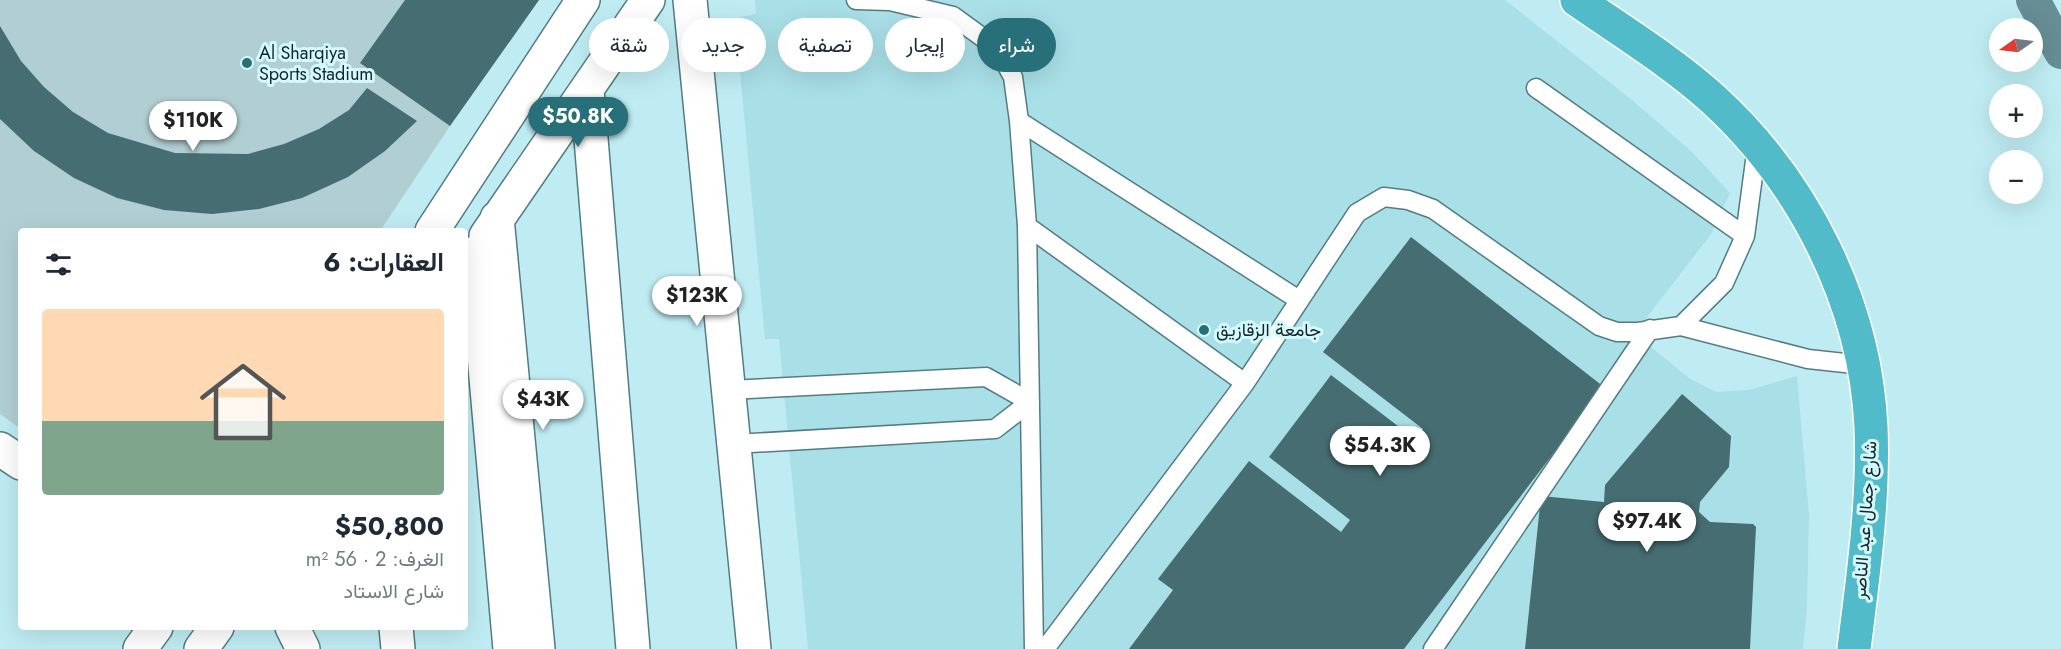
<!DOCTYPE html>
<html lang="ar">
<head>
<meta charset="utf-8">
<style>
  :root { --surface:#fff; --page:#f6f6f7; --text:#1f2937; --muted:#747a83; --accent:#27707a }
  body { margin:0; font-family:Jost,Vazirmatn,sans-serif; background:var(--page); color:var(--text); direction:rtl; height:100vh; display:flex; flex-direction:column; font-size:22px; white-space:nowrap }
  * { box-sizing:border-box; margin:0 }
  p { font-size:20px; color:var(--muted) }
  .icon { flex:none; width:33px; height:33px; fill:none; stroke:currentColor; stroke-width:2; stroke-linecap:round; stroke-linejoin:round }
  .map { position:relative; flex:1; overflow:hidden; direction:ltr }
  .side { position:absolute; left:18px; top:228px; width:450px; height:402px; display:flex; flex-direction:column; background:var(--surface); border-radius:6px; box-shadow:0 6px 24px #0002; direction:rtl }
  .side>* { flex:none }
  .banner { position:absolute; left:486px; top:18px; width:570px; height:54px; direction:rtl; display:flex; gap:12px }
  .needle { width:39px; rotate:256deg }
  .controls { position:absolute; left:1989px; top:18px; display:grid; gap:12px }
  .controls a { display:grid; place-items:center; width:54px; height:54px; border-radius:50%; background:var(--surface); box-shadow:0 6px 24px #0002; font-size:30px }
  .price { position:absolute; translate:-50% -51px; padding:0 14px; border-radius:21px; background:#fff; color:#222; font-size:20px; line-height:39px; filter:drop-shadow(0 2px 3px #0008) }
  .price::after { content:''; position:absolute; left:50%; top:36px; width:18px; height:14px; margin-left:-9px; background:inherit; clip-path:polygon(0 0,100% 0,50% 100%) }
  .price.selected { background:var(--accent); color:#fff }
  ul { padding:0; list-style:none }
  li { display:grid; align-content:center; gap:12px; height:318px; padding:0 24px }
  li span { display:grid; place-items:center; height:186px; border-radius:6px; color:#555 }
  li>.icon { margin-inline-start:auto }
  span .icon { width:108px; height:108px; fill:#fffc; stroke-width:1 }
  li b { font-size:26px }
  h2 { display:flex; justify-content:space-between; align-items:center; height:72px; padding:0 24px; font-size:26px }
  .chip { padding:0 21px; border-radius:27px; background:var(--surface); box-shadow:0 6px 24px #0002; font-size:21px; line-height:54px }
  .chip.selected { background:var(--accent); color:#fff }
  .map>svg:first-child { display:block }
  .built { fill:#a9dfe7 }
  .green { fill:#b1cfd3 }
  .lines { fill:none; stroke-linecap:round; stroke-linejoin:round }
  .canal { stroke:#668e94; stroke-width:34 }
  .building { fill:#466d72 }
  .lane-casing { stroke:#537d83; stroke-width:21 }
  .street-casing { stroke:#537d83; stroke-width:36 }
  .highway-casing { stroke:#fff; stroke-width:36 }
  .lane { stroke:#fff; stroke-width:18 }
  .street { stroke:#fff; stroke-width:33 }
  .highway { stroke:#51bbc9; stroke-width:33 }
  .poi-dot { fill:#27707a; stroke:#d3f8fd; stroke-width:2 }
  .labels { text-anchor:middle; stroke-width:6; stroke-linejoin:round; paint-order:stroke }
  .poi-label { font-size:18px; fill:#132527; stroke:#d3f8fd; text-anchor:start }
  .street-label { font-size:18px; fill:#132527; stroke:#d3f8fd }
</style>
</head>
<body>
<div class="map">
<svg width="2061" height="649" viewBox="0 0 2061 649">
  <rect width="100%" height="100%" fill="#bfecf3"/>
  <path class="built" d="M755,0H1505L1632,100L1692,152L1730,193L1712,233L1644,321L1646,343L1689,378L1716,392L1749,390L1797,376L1809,515L1807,607L1803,649H808L779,339H765L735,18L756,14Z"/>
  <path class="green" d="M0,0H539L450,126L380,231H21V429L0,414Z"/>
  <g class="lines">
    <path class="canal" d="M2033,0L2061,52"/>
  </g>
  <path class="building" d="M405,0H539L450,126L360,63Z
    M0,26L21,61L44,87L73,112L108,133L175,153L248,154L284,144L319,129L349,110L367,88L417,121L385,151L348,177L302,198L259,209L212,214L164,210L117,198L74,178L34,151L0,119Z
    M1411,237L1604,387L1404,649H1129L1173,590L1158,579L1249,461L1341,532L1350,520L1269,457L1331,375L1415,439L1423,429L1323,352Z
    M1682,394L1731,436L1729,467L1700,502L1699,512L1710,522L1753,524L1756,527L1750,649H1525L1541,496L1604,502L1605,485Z"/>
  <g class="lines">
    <g class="lane-casing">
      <path id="lane" d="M856,0L890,1L953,16L997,48L1013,77L1019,121L1027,226L1034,649
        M1536,88L1745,236
        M1019,121L1299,300
        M1027,226L1245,383
        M1681,326L1808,359L1863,365
        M729,390L986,377L1030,402L995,429L734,444
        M1045,649L1245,383L1357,213L1384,197L1408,200L1433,209L1599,326L1617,332H1638L1681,326L1724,283L1745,236L1757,146
        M1433,649L1650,329"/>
    </g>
    <g class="street-casing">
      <path id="street" d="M690,0L754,649
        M587,90L633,649
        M497,218L538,649
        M432,231L583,0
        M486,236L648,0
        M475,253L510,649
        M0,449L21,463
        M292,627L303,649
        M396,627L398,649
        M140,649L156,627
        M201,649L217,627"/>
    </g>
    <g class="highway-casing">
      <path id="highway" d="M1577,0C1623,32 1672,62 1713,99C1804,182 1865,303 1871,427C1874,501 1863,576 1854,649"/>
    </g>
    <use href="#lane" class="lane"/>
    <use href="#street" class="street"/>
    <use href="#highway" class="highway"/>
  </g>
  <g class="poi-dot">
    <circle cx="247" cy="63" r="6"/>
    <circle cx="1204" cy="330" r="6"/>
  </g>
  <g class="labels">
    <g class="poi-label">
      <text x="259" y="59">Al Sharqiya<tspan x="259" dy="21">Sports Stadium</tspan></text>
      <text x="1216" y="336">جامعة الزقازيق</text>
    </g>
    <g class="street-label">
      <text transform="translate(1865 520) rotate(-86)" y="6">شارع جمال عبد الناصر</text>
    </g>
  </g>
</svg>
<div class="controls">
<a><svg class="needle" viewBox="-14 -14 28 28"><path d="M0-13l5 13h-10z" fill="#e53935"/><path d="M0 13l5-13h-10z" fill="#747a83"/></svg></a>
<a>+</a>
<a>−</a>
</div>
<b class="price selected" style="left:578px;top:148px">$50.8K</b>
<b class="price" style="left:193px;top:152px">$110K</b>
<b class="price" style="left:697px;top:327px">$123K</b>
<b class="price" style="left:543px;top:431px">$43K</b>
<b class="price" style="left:1380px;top:477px">$54.3K</b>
<b class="price" style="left:1647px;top:553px">$97.4K</b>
<div class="banner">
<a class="chip selected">شراء</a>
<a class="chip">إيجار</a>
<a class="chip">تصفية</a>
<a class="chip">جديد</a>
<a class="chip">شقة</a>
</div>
<section class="side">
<h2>العقارات: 6<svg class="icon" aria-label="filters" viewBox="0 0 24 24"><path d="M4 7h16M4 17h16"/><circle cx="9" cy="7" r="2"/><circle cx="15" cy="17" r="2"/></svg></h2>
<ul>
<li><span style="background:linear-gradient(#ffd9b3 60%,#7fa58c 0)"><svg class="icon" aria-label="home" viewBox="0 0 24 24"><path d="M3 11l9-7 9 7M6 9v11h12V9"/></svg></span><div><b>$50,800</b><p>الغرف: 2 · 56 m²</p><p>شارع الاستاد</p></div></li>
</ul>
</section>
</div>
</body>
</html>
